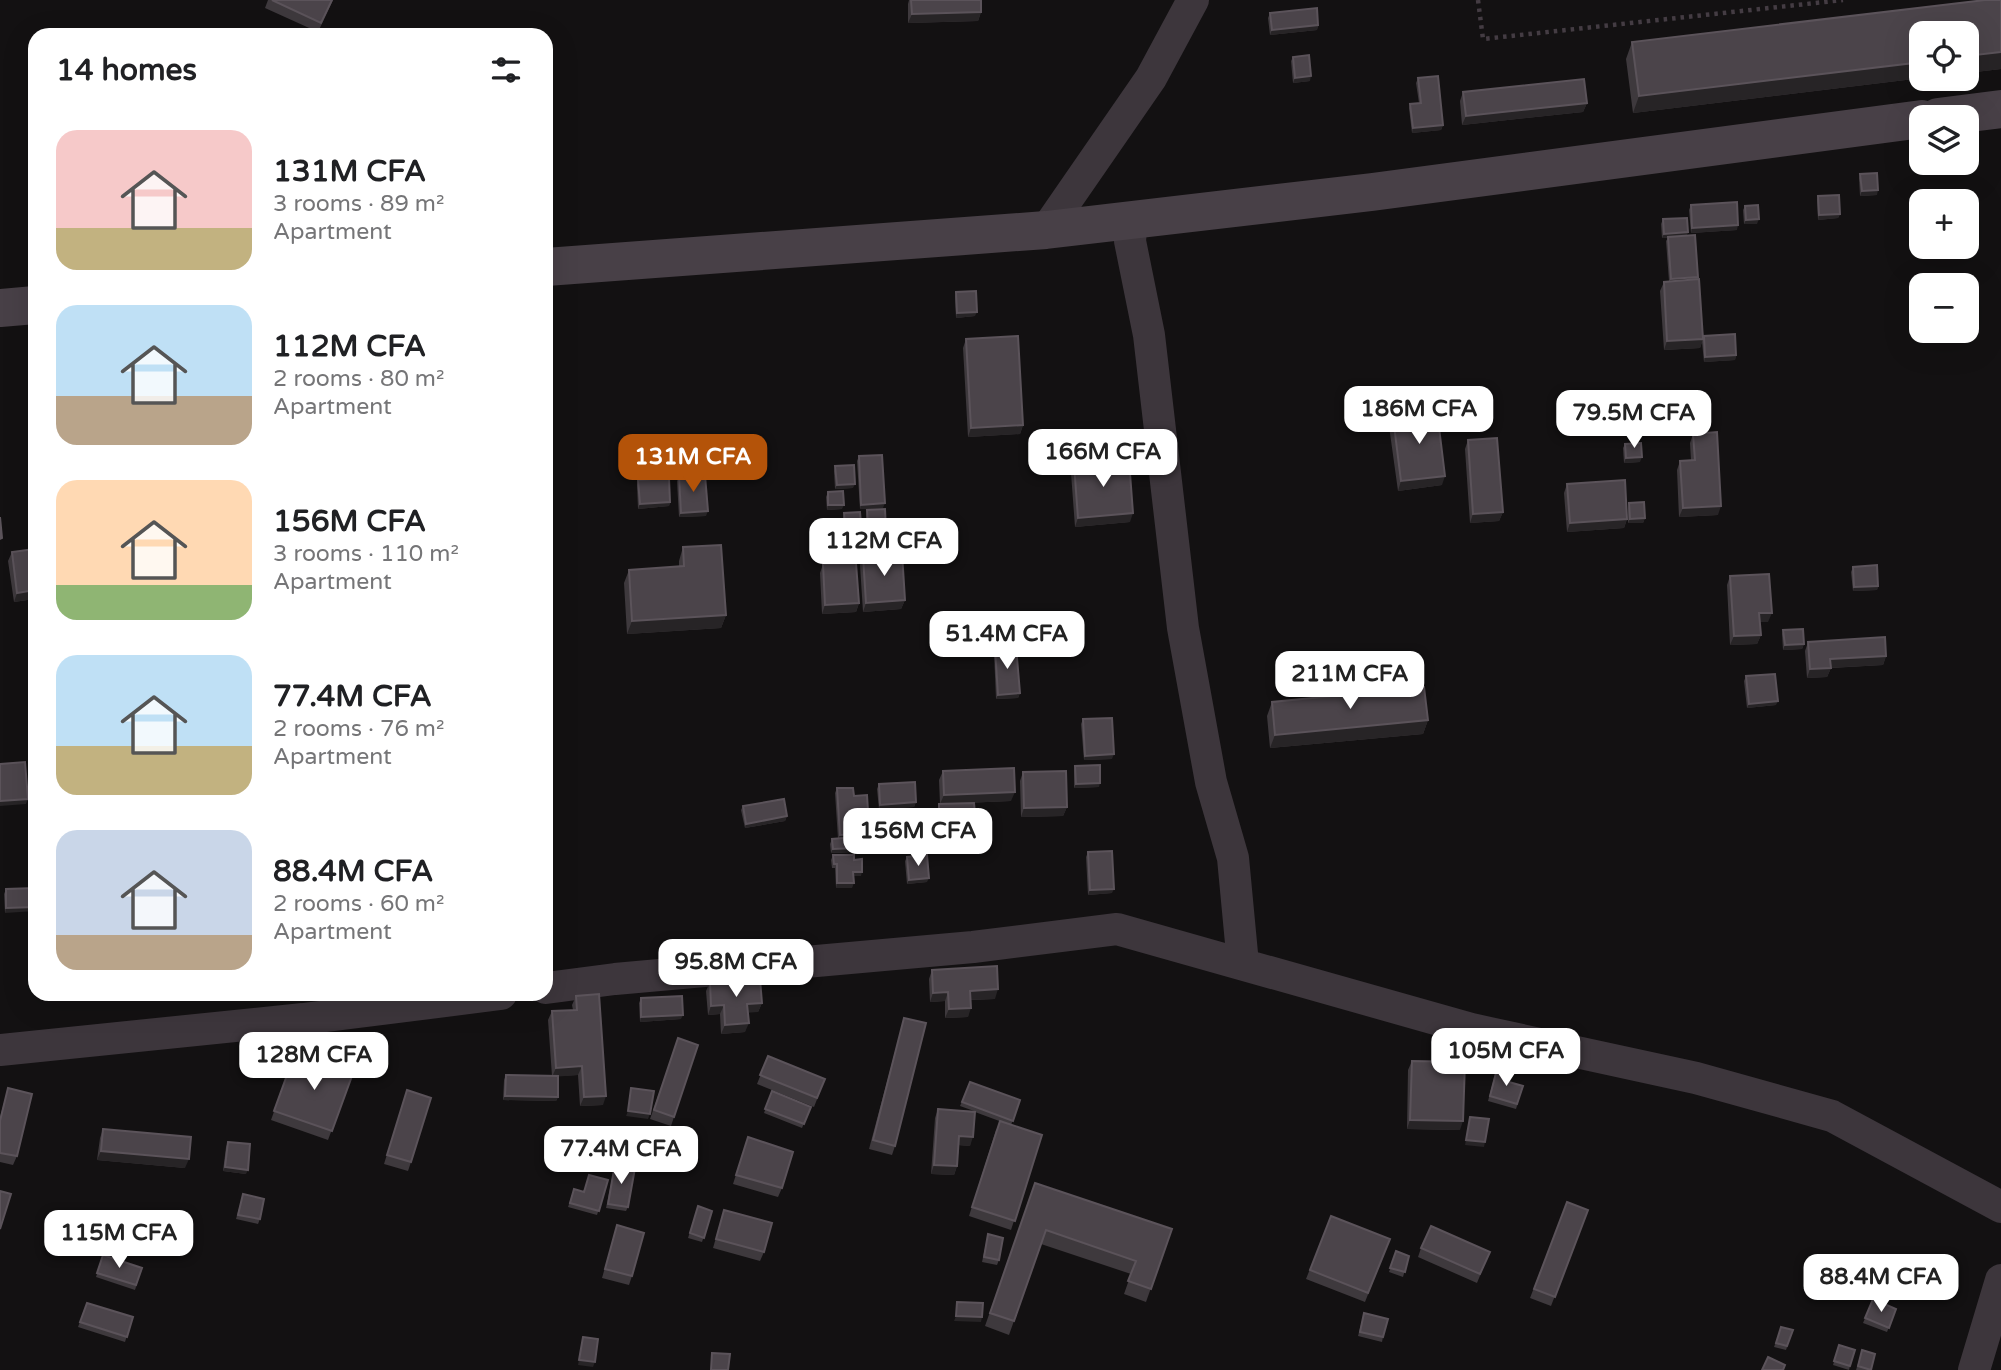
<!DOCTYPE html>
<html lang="en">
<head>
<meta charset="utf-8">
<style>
  :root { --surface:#fff; --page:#f6f6f6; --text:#202124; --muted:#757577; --accent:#b45309 }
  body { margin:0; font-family:"Varela Round",sans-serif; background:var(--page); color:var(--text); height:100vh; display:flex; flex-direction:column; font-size:26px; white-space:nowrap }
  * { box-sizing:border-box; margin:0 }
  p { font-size:23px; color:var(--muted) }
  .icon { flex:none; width:38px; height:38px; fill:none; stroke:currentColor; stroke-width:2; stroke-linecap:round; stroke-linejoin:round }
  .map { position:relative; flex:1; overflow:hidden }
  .panel { position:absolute; left:28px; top:28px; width:525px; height:973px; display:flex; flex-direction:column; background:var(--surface); border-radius:21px; box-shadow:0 7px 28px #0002 }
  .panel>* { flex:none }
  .controls { position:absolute; left:1909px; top:21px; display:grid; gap:14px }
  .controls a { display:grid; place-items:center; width:70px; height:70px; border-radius:14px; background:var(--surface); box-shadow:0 7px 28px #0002; font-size:35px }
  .price { position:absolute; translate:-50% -60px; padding:0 16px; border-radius:14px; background:#fff; color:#222; font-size:23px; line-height:46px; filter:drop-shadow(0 2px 4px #0008) }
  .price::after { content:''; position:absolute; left:50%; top:42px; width:21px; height:16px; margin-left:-10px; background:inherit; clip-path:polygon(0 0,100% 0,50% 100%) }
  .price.on { background:var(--accent); color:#fff }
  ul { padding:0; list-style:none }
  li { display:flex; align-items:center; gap:21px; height:175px; padding:0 28px }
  li span { display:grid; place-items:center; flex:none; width:196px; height:140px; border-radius:21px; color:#555 }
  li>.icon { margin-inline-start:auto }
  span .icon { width:84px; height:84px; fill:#fffc; stroke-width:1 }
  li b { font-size:30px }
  h2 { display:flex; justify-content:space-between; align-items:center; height:84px; padding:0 28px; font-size:30px }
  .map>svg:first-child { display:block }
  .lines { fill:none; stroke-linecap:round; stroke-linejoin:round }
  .path { stroke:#443c43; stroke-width:4.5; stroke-dasharray:3.5 5; stroke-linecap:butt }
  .street { stroke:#3d363c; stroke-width:32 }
  .secondary { stroke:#484047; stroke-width:38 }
  .wall { fill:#3e393d }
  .shaded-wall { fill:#272426 }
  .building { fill:#4b444a; stroke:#5b535a; stroke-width:2 }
</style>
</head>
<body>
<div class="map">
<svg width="2001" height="1370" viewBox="0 0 2001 1370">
  <rect width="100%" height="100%" fill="#131112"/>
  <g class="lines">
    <path class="path" d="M1478,0L1483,39L1843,0"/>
    <path class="street" d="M1132,218L1130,241L1149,335L1183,628L1211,782L1233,858L1243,964
      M1046,230L1151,78L1193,0
      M546,988L615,979L973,947L1117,929L1471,1029L1696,1078L1832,1116L2001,1207
      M0,1050L303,1019L501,994
      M1974,1370L2001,1280"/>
    <path class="secondary" d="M1938,117L2001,109
      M546,267L1046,230L1372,192L1922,119
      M0,308L35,305"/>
  </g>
  <path class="wall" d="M268,0H333L318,32L265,8Z
    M909,0H981V12L978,21L908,23V4Z
    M2001,0V69L1967,73L1922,33V78L1633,113L1626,59L1632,42Z
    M1270,13L1318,25L1317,30L1270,35L1268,18Z
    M1293,57L1310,81L1293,83L1291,61Z
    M1418,78L1443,125L1441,130L1412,133L1409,108L1410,104L1419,103L1416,83Z
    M1463,92L1587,103L1583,112L1462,125L1460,101Z
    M1860,174L1877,195L1860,196L1859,178Z
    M1818,196L1840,214L1838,218L1818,220L1817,200Z
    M1691,205L1737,230L1691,233L1689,210Z
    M1745,206L1757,224H1744L1743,210Z
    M1663,219L1688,232L1686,236L1697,280L1703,338L1736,355L1735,360L1704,362L1702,342L1700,348L1664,350L1660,291L1664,282L1669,281L1666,241L1668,238H1662L1661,224Z
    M956,292L975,316L956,318L955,297Z
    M966,339L1023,425L1020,434L968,437L963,348Z
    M1432,390L1459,406L1458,411H1437L1442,485L1398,491L1389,426L1393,417L1400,416V405L1401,401L1417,413L1431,412L1430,394Z
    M1464,399L1475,416L1462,417V404Z
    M1693,434L1718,515L1679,517L1677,470L1680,461L1691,460L1690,443Z
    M1468,440L1503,512L1499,521L1470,523L1465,449Z
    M1625,444L1640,462L1624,463L1623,448Z
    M859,456L883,508L860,509L857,461Z
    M1074,464L1130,522L1075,527L1071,473Z
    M835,466L853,488L835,489L834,471Z
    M679,476L706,516L679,517L677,481Z
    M638,480L670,502L669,506L638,509L637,485Z
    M1567,484L1627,519L1624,528L1567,532L1564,493Z
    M828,492L842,509L827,510L826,497Z
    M1629,503L1645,518L1643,523H1628V508Z
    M867,510L887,553L905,600L901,609L863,612L860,565L863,556H868L866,515Z
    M844,513L860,541L844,542L843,518Z
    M683,547L726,615L721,628L627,634L624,583L629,570L679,567V561Z
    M12,552L34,599L14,602L8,561Z
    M823,564L859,603L856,612L822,614L820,573Z
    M1853,567L1878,586L1877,590L1853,591L1851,572Z
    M1730,576L1768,622H1760L1761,635L1757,644L1730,645L1727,585Z
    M1783,630L1804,644L1802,649L1783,650L1782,634Z
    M1808,642L1886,656L1883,665L1831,668L1827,677L1807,678L1805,651Z
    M995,648L1020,693L1018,698L996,699L994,653Z
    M1342,669L1362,689L1342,690L1343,695L1428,720L1423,734L1270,748L1267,716L1272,702L1317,698L1316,686L1318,681H1341L1340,673Z
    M1746,676L1776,705L1747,708L1744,681Z
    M1083,719L1112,759L1084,760L1081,724Z
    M1075,766L1099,787L1074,788V770Z
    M943,771L1011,801L940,804L939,780Z
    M1023,772L1067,807L1063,816L1021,817L1020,781Z
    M879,784L916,802L914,807L879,809L877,789Z
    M837,788L854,796L866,816H857L858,834L855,852L831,853L830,844L832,839H838L835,793Z
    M743,806L787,816L785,821L745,828L741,810Z
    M879,809L895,827H878V814Z
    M1088,852L1112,893L1088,895L1086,857Z
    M833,855L854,860L861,876H853L852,888H836L835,868H832L831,860Z
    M907,857L927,882L907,884L905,861Z
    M35,888L5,913L4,894L6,889Z
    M35,916V988H32L28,926L31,917Z
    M932,970L995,999L970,1000L968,1017L945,1018V1001L930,1002L929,979Z
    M710,982L762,1003L758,1012H748L745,1032L721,1034L720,1014L708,1015L706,991Z
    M576,996L603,1105L580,1106L578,1075L558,1076V1097L556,1101L503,1100L504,1080L506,1075L552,1076L548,1020L552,1011L573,1010L572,1005Z
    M641,998L681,1019L640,1022L639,1003Z
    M904,1018L895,1146L892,1155L869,1149Z
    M678,1038L698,1045L671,1126L650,1119Z
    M322,1040L347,1061L345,1066L336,1067L353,1073L328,1140L271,1120L295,1053L322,1062L321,1045Z
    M768,1056L825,1079L814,1107L757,1084Z
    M1412,1061L1460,1130L1407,1129L1408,1070Z
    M1495,1074L1509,1082L1523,1086L1516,1109L1488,1101Z
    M970,1082L1020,1100L1011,1125L1042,1135L1011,1230L969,1216L996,1130L1002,1122L975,1112L970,1146L959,1145L957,1166L954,1175L931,1174L935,1118L938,1109L974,1111L960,1106Z
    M8,1088L17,1156L13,1165L0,1162V1117Z
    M772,1091L811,1107L802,1128L764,1113Z
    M404,1099L411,1162L408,1171L384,1164Z
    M103,1129L185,1168L97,1160L100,1138Z
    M748,1137L782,1188L778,1197L733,1184Z
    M228,1142L246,1174L223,1171L226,1147Z
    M615,1164L628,1207L626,1211L606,1208Z
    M608,1180L597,1215L568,1207L574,1189L583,1192Z
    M1035,1183L1172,1229L1146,1302L1124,1294L1131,1274L1041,1244L1009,1335L985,1326Z
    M243,1194L260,1219L258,1224L236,1219Z
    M1567,1202L1588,1210L1551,1306L1530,1298Z
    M698,1206L712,1211L702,1242L688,1238Z
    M724,1210L764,1252L760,1261L713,1248Z
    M1331,1216L1390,1239L1365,1302L1306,1279Z
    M617,1225L632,1276L629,1285L602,1278Z
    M988,1234L999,1260L997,1265L982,1262Z
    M1421,1248L1486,1261L1477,1283L1418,1257Z
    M1396,1251L1409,1256L1403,1277L1389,1272Z
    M103,1255L142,1268L135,1290L96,1277Z
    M1873,1299L1896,1309L1887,1332L1863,1323Z
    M87,1303L133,1317L125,1342L78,1327Z
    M1364,1313L1383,1337L1382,1342L1358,1336Z
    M1781,1327L1793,1330L1786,1350L1774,1347Z
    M1839,1345L1850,1366L1849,1370L1833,1365Z
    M1862,1350L1871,1370H1856Z"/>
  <path class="shaded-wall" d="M981,12L978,21L908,23L912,14Z
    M1318,25L1317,30L1270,35L1272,30Z
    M2001,52V69L1967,73V56Z
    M1922,62V78L1633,113L1639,96Z
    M1311,76L1310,81L1293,83L1295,78Z
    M1587,103L1583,112L1462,125L1466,116Z
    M1443,125L1441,130L1412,133L1413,128Z
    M1878,190L1877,195L1860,196L1862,191Z
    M1840,214L1838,218L1818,220L1819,215Z
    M1759,219L1757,224H1744L1746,220Z
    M1738,225L1737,230L1691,233L1692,228Z
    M1688,232L1686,237L1662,238L1664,234Z
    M1698,277L1696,282L1669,284L1671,279Z
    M977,312L975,316L956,318L957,313Z
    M1703,339L1700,348L1664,350L1667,341Z
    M1736,355L1735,360L1704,362L1705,357Z
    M1459,406L1458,411L1431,412L1433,407Z
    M1477,411L1475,416L1462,417L1464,412Z
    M1023,425L1020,434L968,437L971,428Z
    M1642,457L1640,462L1624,463L1626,458Z
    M1445,476L1442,485L1398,491L1401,481Z
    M855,484L853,488L835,489L837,485Z
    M670,502L669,506L638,509L640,504Z
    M885,503L883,508L860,509L861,505Z
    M828,505H844L842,509L827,510Z
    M1721,506L1718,515L1679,517L1683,508Z
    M708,511L706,516L679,517L681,513Z
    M1503,512L1499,521L1470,523L1473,514Z
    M1133,513L1130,522L1075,527L1078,518Z
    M1645,518L1643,523H1628L1630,519Z
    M1627,519L1624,528L1567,532L1570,523Z
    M862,536L860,541L844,542L846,537Z
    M1878,586L1877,590L1853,591L1854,587Z
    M35,590L34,599L14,602L17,593Z
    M905,600L901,609L863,612L866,603Z
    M859,603L856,612L822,614L825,605Z
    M1759,613H1772L1768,622H1756Z
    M726,615L721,628L627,634L632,621Z
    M1761,635L1757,644L1730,645L1734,636Z
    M1804,644L1802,649L1783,650L1785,645Z
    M1886,656L1883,665L1827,668L1830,659Z
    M1831,668L1827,677L1807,678L1810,669Z
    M1363,684L1362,689L1342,690L1343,686Z
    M1020,693L1018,698L996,699L998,695Z
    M1778,701L1776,705L1747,708L1749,704Z
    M1428,720L1423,734L1270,748L1275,735Z
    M1114,754L1112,759L1084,760L1085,756Z
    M1100,783L1099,787L1074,788L1076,784Z
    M1015,792L1011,801L940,804L944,795Z
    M28,799L26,804L0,806V801Z
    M916,802L914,807L879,809L880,805Z
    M1067,807L1063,816L1021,817L1024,808Z
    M868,811L866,816H855L856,812Z
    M975,813L973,818L937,819L939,814Z
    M787,816L785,821L745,828L746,824Z
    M880,822H897L895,827H878Z
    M858,834L856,839L838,840L840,835Z
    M856,848L855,852L831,853L833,849Z
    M853,872H862L861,876H852Z
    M929,878L927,882L907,884L909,880Z
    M837,883H854L852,888H836Z
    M1114,889L1112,893L1088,895L1090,890Z
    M35,907V911L5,913L6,908Z
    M998,989L995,999L966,1000L970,991Z
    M948,992L945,1001L930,1002L933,993Z
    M762,1003L758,1012L744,1013L747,1004Z
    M724,1005L720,1014L708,1015L711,1006Z
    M971,1008L968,1017L945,1018L949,1009Z
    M683,1015L681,1019L640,1022L641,1017Z
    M749,1023L745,1032L721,1034L725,1025Z
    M347,1061L345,1066L323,1068L325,1063Z
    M582,1066L578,1075L552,1077L556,1068Z
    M505,1096L558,1097L556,1101L503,1100Z
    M606,1096L603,1105L580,1106L584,1097Z
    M628,1111L650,1114L648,1119L626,1116Z
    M1410,1120L1463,1121L1460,1130L1407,1129Z
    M959,1136L973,1137L970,1146L956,1145Z
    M1466,1140L1485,1142L1484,1147L1465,1145Z
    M101,1151L189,1159L185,1168L97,1160Z
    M934,1165L957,1166L954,1175L931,1174Z
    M225,1167L248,1170L246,1174L223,1171Z
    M956,1316L982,1317L981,1322L954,1321Z
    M579,1360L595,1362L593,1367L578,1365Z"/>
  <path class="building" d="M272,0H332L321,23Z
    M911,0H981V12L912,14Z
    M1985,0H2001V52L1967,56V33H1922V62L1639,96L1632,42Z
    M1317,8L1318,25L1272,30L1270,13Z
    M1309,55L1311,76L1295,78L1293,57Z
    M1438,76L1443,125L1413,128L1410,104L1421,103L1418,78Z
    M1584,79L1587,103L1466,116L1463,92Z
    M1877,173L1878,190L1862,191L1860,174Z
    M1839,195L1840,214L1819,215L1818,196Z
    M1737,202L1738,225L1692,228L1691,205Z
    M1758,205L1759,219L1746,220L1745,206Z
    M1687,218L1688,232L1664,234L1663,219Z
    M1695,235L1698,277L1671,279L1668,237Z
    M1699,279L1703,339L1667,341L1664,282Z
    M976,291L977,312L957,313L956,292Z
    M1735,334L1736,355L1705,357L1704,336Z
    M1018,336L1023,425L971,428L966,339Z
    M1458,388L1459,406L1433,407L1432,390Z
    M1416,399L1417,413L1402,416L1401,401Z
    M1464,399H1476L1477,411L1464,412Z
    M1437,411L1445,476L1401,481L1393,417Z
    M1717,432L1721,506L1683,508L1680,461L1695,460L1693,434Z
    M1497,438L1503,512L1473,514L1468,440Z
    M1641,443L1642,457L1626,458L1625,444Z
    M882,455L885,503L861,505L859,456Z
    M1129,460L1133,513L1078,518L1074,464Z
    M854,465L855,484L837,485L835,466Z
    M705,475L708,511L681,513L679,476Z
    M669,478L670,502L640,504L638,480Z
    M1625,480L1627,519L1570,523L1567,484Z
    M843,491L844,505H828V492Z
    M1644,502L1645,518L1630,519L1629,503Z
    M885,509L887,553L870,554L867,510Z
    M860,512L862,536L846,537L844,513Z
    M0,517L2,538L0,539Z
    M721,545L726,615L632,621L629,570L684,566L683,547Z
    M35,549V590L17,593L12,552Z
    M902,553L905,600L866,603L863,556Z
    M856,563L859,603L825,605L823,564Z
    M1877,565L1878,586L1854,587L1853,567Z
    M1769,574L1772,613H1759L1761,635L1734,636L1730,576Z
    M1803,629L1804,644L1785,645L1783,630Z
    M1885,637L1886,656L1830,659L1831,668L1810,669L1808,642Z
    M1016,646L1020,693L998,695L995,648Z
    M1362,667L1363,684L1343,686L1342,669Z
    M1775,674L1778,701L1749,704L1746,676Z
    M1341,678L1343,695L1320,697L1318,681Z
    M1424,687L1428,720L1275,735L1272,702Z
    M1112,718L1114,754L1085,756L1083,719Z
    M25,762L28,799L0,801V764Z
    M1100,765V783L1076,784L1075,766Z
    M1014,768L1015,792L944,795L943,771Z
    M1066,771L1067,807L1024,808L1023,772Z
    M915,782L916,802L880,805L879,784Z
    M837,788H853L854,796L867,795L868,811L856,812L858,834L840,835Z
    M784,799L787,816L746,824L743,806Z
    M974,803L975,813L939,814V804Z
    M879,809H897V822H880Z
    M856,837V848L833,849L832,839Z
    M1112,851L1114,889L1090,890L1088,852Z
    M833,855H854V860L862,859V872H853L854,883H837V864H834Z
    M927,855L929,878L909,880L907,857Z
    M35,888V907L6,908V889Z
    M35,916V970L31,917Z
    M997,966L998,989L970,991L971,1008L949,1009L948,992L933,993L932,970Z
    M760,979L762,1003L747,1004L749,1023L725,1025L724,1005L711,1006L710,982Z
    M599,994L606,1096L584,1097L582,1066L556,1068L552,1011L577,1010L576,996Z
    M682,996L683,1015L641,1017V998Z
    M904,1018L926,1023L895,1146L873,1140Z
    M344,1038L347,1061L325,1063L322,1040Z
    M678,1038L698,1045L674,1117L654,1110Z
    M295,1053L353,1073L332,1131L274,1111Z
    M768,1056L825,1079L817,1098L760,1075Z
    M1412,1061L1465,1062L1463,1121L1410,1120Z
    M1497,1069L1511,1074L1509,1082L1523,1086L1517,1104L1490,1096Z
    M506,1075L558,1076V1097L505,1096Z
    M970,1082L1020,1100L1013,1121L962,1102Z
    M8,1088L32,1094L17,1156L0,1153V1121Z
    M631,1088L654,1091L650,1114L628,1111Z
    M407,1090L431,1098L411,1162L387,1155Z
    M772,1091L811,1107L804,1124L765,1109Z
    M938,1109L975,1112L973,1137L959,1136L957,1166L934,1165Z
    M1470,1117L1489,1119L1485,1142L1466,1140Z
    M1000,1121L1042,1135L1015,1221L972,1207Z
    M103,1129L191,1137L189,1159L101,1151Z
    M748,1137L793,1152L782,1188L736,1175Z
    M228,1142L250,1144L248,1170L225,1167Z
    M615,1164L635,1168L628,1207L608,1204Z
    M589,1175L608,1180L599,1211L570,1203L574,1189L584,1192Z
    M1035,1183L1172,1229L1151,1289L1128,1281L1136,1261L1046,1230L1014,1321L990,1313Z
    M0,1191L11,1194L0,1229Z
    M243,1194L264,1199L260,1219L238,1215Z
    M1567,1202L1588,1210L1555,1297L1534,1289Z
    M698,1206L712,1211L704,1238L690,1233Z
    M724,1210L772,1223L764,1252L716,1239Z
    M1331,1216L1390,1239L1368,1293L1310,1270Z
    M617,1225L644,1233L632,1276L605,1269Z
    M1431,1226L1490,1252L1480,1274L1421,1248Z
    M988,1234L1003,1238L999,1260L984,1257Z
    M1396,1251L1409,1256L1405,1272L1390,1268Z
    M103,1255L142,1268L136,1285L97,1273Z
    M1873,1299L1896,1309L1889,1328L1865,1318Z
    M957,1302L983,1303L982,1317L956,1316Z
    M87,1303L133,1317L127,1337L80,1322Z
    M1364,1313L1388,1319L1383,1337L1360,1332Z
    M1781,1327L1793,1330L1787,1346L1776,1343Z
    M583,1337L598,1339L595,1362L579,1360Z
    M1839,1345L1855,1350L1850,1366L1834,1361Z
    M1862,1350L1875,1354L1871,1370L1858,1366Z
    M712,1353L730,1354L728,1370H711Z
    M1768,1357L1785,1365L1783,1370H1762Z"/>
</svg>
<div class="controls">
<a><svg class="icon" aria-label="locate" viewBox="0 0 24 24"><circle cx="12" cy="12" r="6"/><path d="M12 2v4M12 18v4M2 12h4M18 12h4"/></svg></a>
<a><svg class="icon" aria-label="layers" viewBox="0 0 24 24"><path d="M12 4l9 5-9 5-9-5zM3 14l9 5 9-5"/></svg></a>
<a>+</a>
<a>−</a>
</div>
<b class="price" style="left:1419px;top:446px">186M CFA</b>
<b class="price" style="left:1634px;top:450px">79.5M CFA</b>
<b class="price" style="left:1103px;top:489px">166M CFA</b>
<b class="price on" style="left:693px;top:494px">131M CFA</b>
<b class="price" style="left:884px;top:578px">112M CFA</b>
<b class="price" style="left:1007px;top:671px">51.4M CFA</b>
<b class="price" style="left:1350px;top:711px">211M CFA</b>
<b class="price" style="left:918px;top:868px">156M CFA</b>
<b class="price" style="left:736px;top:999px">95.8M CFA</b>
<b class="price" style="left:1506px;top:1088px">105M CFA</b>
<b class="price" style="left:314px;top:1092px">128M CFA</b>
<b class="price" style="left:621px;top:1186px">77.4M CFA</b>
<b class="price" style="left:119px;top:1270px">115M CFA</b>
<b class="price" style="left:1881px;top:1314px">88.4M CFA</b>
<section class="panel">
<h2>14 homes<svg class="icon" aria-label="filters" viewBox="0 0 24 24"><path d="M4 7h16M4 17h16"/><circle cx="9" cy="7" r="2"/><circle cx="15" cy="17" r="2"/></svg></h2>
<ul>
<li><span style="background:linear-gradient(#f6c9c9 70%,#c2b280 0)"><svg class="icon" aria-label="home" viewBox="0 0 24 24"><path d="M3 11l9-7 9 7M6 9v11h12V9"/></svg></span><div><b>131M CFA</b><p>3 rooms · 89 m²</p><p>Apartment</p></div></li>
<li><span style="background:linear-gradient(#bfe0f5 65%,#b9a48a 0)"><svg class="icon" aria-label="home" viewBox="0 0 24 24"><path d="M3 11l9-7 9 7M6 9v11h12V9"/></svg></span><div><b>112M CFA</b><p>2 rooms · 80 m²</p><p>Apartment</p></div></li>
<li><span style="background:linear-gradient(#ffd9b3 75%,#8fb573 0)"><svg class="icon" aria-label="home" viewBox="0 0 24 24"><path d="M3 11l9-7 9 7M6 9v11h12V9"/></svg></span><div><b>156M CFA</b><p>3 rooms · 110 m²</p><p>Apartment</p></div></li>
<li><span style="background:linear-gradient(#bfe0f5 65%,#c2b280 0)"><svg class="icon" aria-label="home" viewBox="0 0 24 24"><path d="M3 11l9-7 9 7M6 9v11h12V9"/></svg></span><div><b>77.4M CFA</b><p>2 rooms · 76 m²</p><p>Apartment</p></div></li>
<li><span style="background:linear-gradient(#c9d6e8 75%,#b9a48a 0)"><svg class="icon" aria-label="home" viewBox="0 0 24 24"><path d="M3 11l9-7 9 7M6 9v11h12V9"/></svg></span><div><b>88.4M CFA</b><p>2 rooms · 60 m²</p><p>Apartment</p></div></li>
</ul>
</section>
</div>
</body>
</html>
